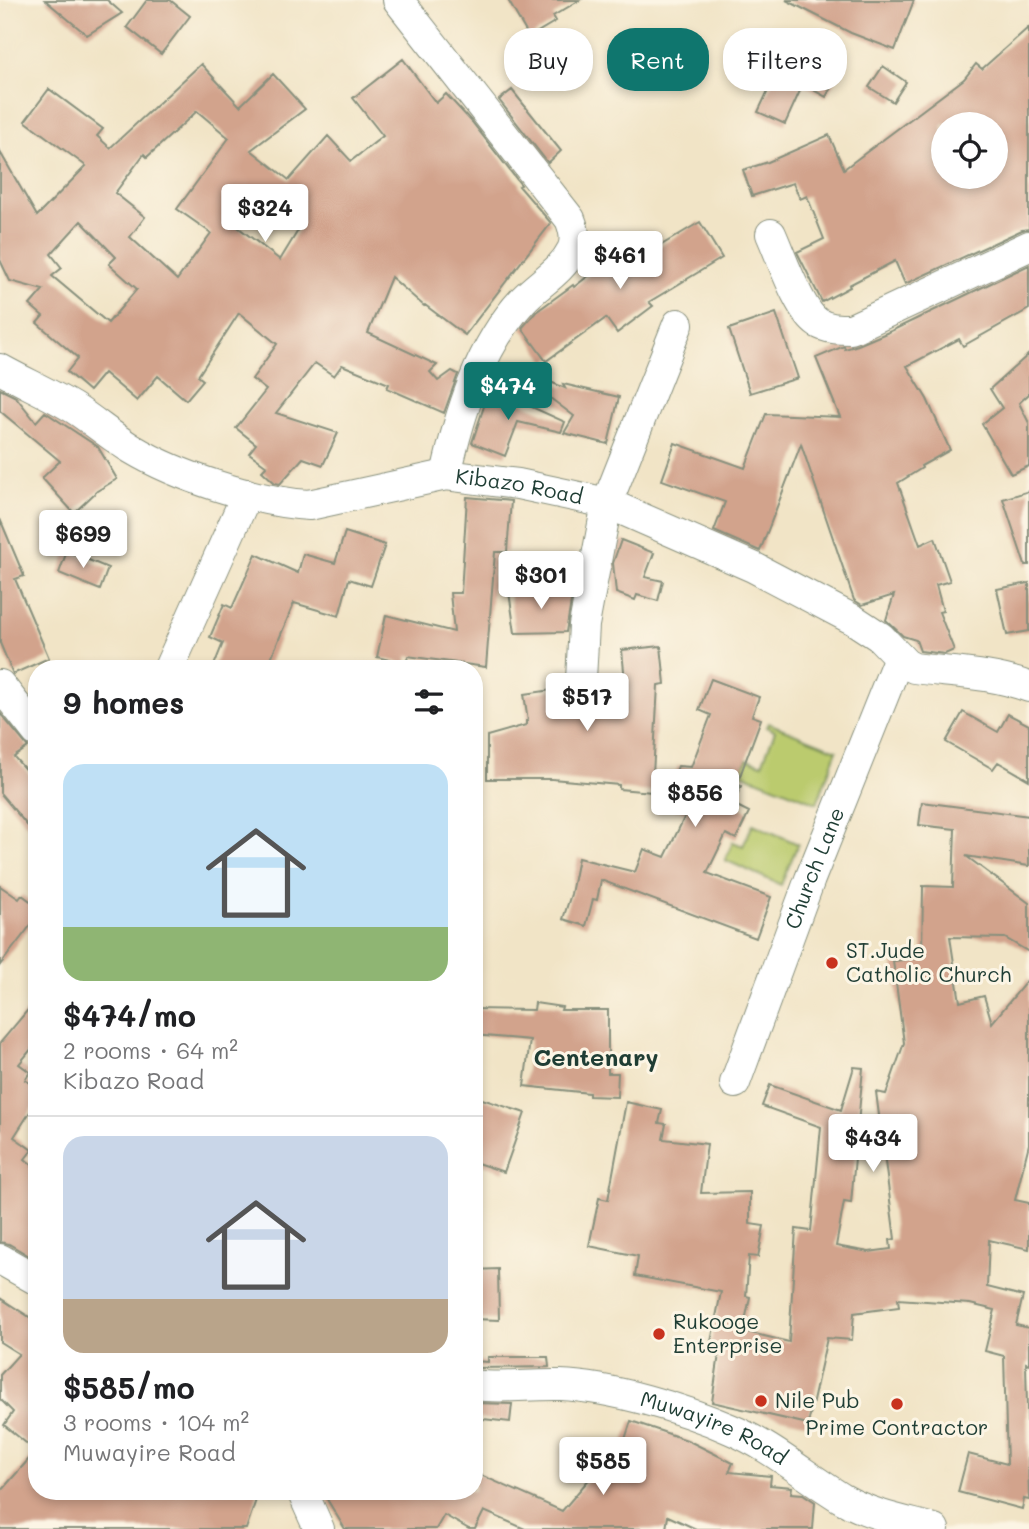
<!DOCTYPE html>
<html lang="en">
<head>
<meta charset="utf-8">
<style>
  :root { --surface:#fff; --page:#f6f6f6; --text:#202124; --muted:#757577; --line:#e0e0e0; --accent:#0f766e }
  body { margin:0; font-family:Mali,sans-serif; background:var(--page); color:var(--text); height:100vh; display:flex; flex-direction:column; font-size:26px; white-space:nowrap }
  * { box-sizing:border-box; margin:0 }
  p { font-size:23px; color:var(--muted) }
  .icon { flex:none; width:38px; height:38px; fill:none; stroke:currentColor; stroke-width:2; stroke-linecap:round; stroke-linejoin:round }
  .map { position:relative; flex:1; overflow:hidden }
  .side { position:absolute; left:28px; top:660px; width:455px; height:840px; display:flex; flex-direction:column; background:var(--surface); border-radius:28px; box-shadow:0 4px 10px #0003 }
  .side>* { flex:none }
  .hud { position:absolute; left:504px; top:28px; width:420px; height:63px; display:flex; gap:14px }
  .tools { position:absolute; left:931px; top:112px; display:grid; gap:14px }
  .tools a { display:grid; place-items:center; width:77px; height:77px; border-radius:50%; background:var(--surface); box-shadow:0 4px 10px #0003; font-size:35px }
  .price { position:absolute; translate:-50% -60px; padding:0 16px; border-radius:7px; background:#fff; color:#222; font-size:23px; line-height:46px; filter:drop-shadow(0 2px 4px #0008) }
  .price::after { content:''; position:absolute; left:50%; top:42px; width:21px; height:16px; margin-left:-10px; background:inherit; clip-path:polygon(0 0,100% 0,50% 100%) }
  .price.on { background:var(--accent); color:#fff }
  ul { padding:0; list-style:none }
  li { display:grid; align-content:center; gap:14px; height:371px; padding:0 35px }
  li+li { border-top:2px solid var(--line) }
  li span { display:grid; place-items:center; height:217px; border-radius:21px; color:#555 }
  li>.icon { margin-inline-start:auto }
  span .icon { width:126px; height:126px; fill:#fffc; stroke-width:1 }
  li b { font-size:30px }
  h2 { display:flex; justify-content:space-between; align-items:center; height:84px; padding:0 35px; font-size:30px }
  .pill { padding:0 24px; border-radius:28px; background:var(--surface); box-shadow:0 4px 10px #0003; font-size:24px; line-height:63px }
  .pill.on { background:var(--accent); color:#fff }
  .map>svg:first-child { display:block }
  .green { fill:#bbcb6e; stroke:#6d8451; stroke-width:2 }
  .building { fill:#d2a38c; fill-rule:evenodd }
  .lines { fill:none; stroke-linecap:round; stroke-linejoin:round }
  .minor-casing { stroke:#88907d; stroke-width:32 }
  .minor { stroke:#fff; stroke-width:30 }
  .poi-dot { fill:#c8321e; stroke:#fcf5e5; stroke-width:2.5 }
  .labels { text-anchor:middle; stroke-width:6; stroke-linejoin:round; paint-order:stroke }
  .street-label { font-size:21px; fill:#1f3d34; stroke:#fcf5e5 }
  .poi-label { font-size:21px; fill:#1f3d34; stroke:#fcf5e5; text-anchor:start }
  .quarter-label { font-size:24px; font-weight:bold; fill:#1f3d34; stroke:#fcf5e5 }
</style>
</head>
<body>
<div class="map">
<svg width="1029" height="1529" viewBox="0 0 1029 1529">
  <rect width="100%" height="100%" fill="#fcf5e5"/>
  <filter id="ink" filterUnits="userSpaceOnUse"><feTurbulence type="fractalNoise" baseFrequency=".0143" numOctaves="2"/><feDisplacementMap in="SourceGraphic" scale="14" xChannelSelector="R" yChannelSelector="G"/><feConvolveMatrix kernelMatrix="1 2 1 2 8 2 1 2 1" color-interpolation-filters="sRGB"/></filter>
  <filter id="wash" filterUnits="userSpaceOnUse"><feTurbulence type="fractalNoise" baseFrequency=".00686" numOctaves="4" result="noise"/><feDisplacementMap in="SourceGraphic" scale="28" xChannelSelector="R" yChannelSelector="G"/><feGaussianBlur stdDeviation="1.57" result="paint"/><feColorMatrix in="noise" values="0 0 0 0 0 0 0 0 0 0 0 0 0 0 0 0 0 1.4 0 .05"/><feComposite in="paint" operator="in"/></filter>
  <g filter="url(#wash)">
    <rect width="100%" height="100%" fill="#f1e4c6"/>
    <path class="green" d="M768,723L837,750L817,803L741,773L747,759L762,764L775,731L766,727Z
      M753,824L798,844L781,885L725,860L733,842L743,846Z"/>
    <g id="blocks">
      <path class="building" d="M45,0H107L122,13L87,35Z
        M147,0H170L190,16L161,54L127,27Z
        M508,0H580L553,16L556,21L529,37Z
        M786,0H914L895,50L851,33Z
        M1029,27V229L1022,230L905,284L895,261L849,285L850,287L822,302L797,252L824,239L807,196L800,199L793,183L752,196L743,170L768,162L829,135L844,169L964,79L976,64L982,69ZM943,124H996V177H943Z
        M403,59L436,103L446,94L472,122L521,185L519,186L551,223L465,335L425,305L424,306L391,277L368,333L437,365L430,372L438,381L452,371L458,374L444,413L387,388L389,384L342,365L334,376L315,363L276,413L338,433L323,465L303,458L280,484L275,483L262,471L267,466L249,453L256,444L236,428L266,390L252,379L277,344L239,313L198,376L203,380L186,400L158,376L137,401L104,373L89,391L67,372L78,358L37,323L43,316L30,305L43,290L10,281L0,260V152L37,216L86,166L25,121L49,89L103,129L97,136L110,148L201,64L240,106L273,74L305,109L251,150L289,180L328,136L351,161L383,136L353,98ZM197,111L229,138L177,209L211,233L177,280L130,237L145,217L115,193L144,154L147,157ZM260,190L302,224L280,260L234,224ZM81,221L116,257L109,264L137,289L108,323L52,276L62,268L51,254Z
        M783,59L809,71L785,124L758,112Z
        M818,64L838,74L826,97L806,86Z
        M883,66L906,82L893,102L869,87Z
        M512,90L561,151L548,163L499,100Z
        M700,222L722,258L649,302L653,306L617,333L606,318L546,361L522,328L536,312L573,285L574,287L614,256L623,268Z
        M1029,265V309L963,346L959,339L907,366L927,399L950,450L921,466L922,468L898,483L920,545L935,538L950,581L936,585L943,611L939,612L954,650L945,654L920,651L916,640L903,636L886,620L894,595L862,605L854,600L801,444L760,551L714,531L725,502L662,480L675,443L745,468L766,414L840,417L816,358L844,346L845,349L858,345L891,331Z
        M776,313L798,378L750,393L729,329Z
        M1029,354V394L1019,403L1029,423V466L1011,474L982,424L1002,408L990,389Z
        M528,373L565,388L563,384L619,397L608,444L564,433L574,416L525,379Z
        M490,388L565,422L561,432L518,422L505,456L472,443Z
        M0,389L16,397L36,422L45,412L98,447L117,479L97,491L74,513L42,478L60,461L0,411Z
        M1029,491V565H1025L1003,499Z
        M467,497L511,501L507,552H495L486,667L408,656L406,664L377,657L386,615L454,632L450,593H461Z
        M0,519L24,576L15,579L49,658L13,674L0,643Z
        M345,532L385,545L371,586L349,579L339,616L294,603L267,668H213L223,643L210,637L224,604L232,608L256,554L298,573L303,554L335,563Z
        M621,540L654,553L645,577L663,581L658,601L637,595L635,600L616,593L613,563Z
        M67,551L108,568L100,590L59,573Z
        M1029,583V631L1007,635L997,589Z
        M573,590L566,632L515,633L509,592Z
        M661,646L665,684L658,685L652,792L619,789V785L552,779H487V736L526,725V721H528L524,694L566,688L573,694L574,698L627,702L622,650Z
        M711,679L759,697L752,716L761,719L737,784L741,786L733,804L749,812L736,839L726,834L707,873L771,897L756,938L601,880L597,900L593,899L586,926L563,919L571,894L578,858L635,872L644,849L665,857L687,812L662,808L678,766L691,767L711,715L699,710Z
        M963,712L998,732L1008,714L1029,725V780L998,762L993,769L946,742Z
        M0,713L28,747L14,757L37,783V837L0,793Z
        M922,802L1029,816V866L966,856L1029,903V952L1005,938L950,937L960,1002L984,996L992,1023L1029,978V1144L1015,1200L1029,1203V1249L989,1240L987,1287L1023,1296L1016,1325L1029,1328V1364L1026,1363L1029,1500L1024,1499L1022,1509L958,1492L968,1454L1007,1464L1004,1356L985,1351L995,1310L970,1304L898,1299L899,1307L854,1313L852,1340L827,1338L808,1424L712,1402L719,1354L709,1352L721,1292L635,1276L638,1256L589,1246L599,1198L608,1200L626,1102L662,1110L659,1123L666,1124L663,1139L707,1144L701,1193L750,1192V1224L764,1226L758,1257L749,1256L746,1296L750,1297L743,1331L789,1342L796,1229L811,1231L821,1127L762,1106L770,1085L841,1110L854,1067L863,1068L851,1203L844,1202L836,1246L869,1252L891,1249L890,1240L895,1239L876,1092L886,1094L904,1043L893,961L922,958L923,886L953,887L955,829L919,825Z
        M0,886L19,899L22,895L37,906V917L0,965Z
        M37,999V1042L19,1064L30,1072L25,1080L37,1087V1101L14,1137L32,1150L25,1159L37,1169V1250L31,1257L9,1244L0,1242V1043Z
        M535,1003L562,1007L561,1010H608V1073H618L617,1097L589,1096V1093L524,1086L530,1040L474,1035V1009L534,1010Z
        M479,1098L525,1113L504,1172L474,1162V1114Z
        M498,1269L499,1320L474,1319V1270Z
        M0,1298L37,1322V1491H259L246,1529H0V1492L36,1451L4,1425L13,1412L0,1399V1375L19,1354L0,1342Z
        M488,1357H548L549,1367L474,1368V1361L488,1362Z
        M474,1403L512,1404L510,1422L474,1418Z
        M631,1421L687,1440L733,1463L729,1472L771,1476L770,1485L792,1487L791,1493L803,1494L815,1502L813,1529H696L668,1516L666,1529H525L484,1511L475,1529H469L444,1515L436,1529H345L322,1491H474V1472L562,1511L597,1470L611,1482Z"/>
    </g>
  </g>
  <g filter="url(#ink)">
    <use href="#blocks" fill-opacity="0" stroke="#88907d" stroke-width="2"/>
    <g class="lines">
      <g class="minor-casing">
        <g id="minor">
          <path d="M398,0L570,219C574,229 577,240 572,250C562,271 539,283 523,300C480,346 459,415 446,475"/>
          <path d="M771,234C781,256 799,311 818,323C828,329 839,329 851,329L1029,246"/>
          <path id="s1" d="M0,369C25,383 51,394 75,409C95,422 112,437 132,449C177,476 256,502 309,505L446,475L518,484L607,503L753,567L854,620L880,637L906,664L914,668C953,673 991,673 1029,687"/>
          <path d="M169,668L247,494"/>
          <path d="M581,679L584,625L607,503L678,324"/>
          <path d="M0,685L37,732"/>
          <path id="s2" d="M735,1083L810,879L899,657"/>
          <path d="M0,1259L37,1280"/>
          <path id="s3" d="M474,1385C502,1389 531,1384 560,1385C611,1387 682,1408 730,1429C771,1446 805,1476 843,1499C871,1515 904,1521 934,1529"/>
          <path d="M302,1491L319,1529"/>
        </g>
      </g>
      <use href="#minor" class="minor"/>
    </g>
  </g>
  <g class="poi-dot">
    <circle cx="832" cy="963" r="7"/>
    <circle cx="659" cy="1334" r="7"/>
    <circle cx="761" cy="1401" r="7"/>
    <circle cx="897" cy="1404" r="7"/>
  </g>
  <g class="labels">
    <g class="street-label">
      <text dy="7" stroke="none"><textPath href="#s1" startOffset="556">Kibazo Road</textPath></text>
      <text dy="7" stroke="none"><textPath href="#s2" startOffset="229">Church Lane</textPath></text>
      <text dy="7" stroke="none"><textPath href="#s3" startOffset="247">Muwayire Road</textPath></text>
    </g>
    <g class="poi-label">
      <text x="846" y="958">ST.Jude<tspan x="846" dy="24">Catholic Church</tspan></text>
      <text x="673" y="1329">Rukooge<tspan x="673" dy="24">Enterprise</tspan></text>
      <text x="775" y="1408">Nile Pub</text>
      <text x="897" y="1435" text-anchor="middle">Prime Contractor</text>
    </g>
    <g class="quarter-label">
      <text x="596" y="1066">Centenary</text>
    </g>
  </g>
</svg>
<div class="tools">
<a><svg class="icon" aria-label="locate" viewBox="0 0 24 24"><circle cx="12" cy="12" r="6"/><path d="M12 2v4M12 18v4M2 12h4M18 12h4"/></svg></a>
</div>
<b class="price" style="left:265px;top:244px">$324</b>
<b class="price" style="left:620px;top:291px">$461</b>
<b class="price on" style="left:508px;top:422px">$474</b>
<b class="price" style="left:83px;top:570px">$699</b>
<b class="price" style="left:541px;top:611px">$301</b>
<b class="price" style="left:587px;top:733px">$517</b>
<b class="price" style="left:695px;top:829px">$856</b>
<b class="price" style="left:873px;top:1174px">$434</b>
<b class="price" style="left:603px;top:1497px">$585</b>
<div class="hud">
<a class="pill">Buy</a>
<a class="pill on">Rent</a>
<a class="pill">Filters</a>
</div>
<section class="side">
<h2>9 homes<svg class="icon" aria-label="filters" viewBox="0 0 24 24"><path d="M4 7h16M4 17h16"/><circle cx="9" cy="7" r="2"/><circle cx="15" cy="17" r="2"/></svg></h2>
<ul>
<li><span style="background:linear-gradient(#bfe0f5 75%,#8fb573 0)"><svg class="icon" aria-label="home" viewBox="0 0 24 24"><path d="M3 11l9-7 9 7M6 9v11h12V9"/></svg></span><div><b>$474/mo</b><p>2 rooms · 64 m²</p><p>Kibazo Road</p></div></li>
<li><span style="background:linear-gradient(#c9d6e8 75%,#b9a48a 0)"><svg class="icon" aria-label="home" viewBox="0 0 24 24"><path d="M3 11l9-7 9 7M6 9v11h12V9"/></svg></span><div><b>$585/mo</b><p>3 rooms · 104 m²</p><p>Muwayire Road</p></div></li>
</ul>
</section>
</div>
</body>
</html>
